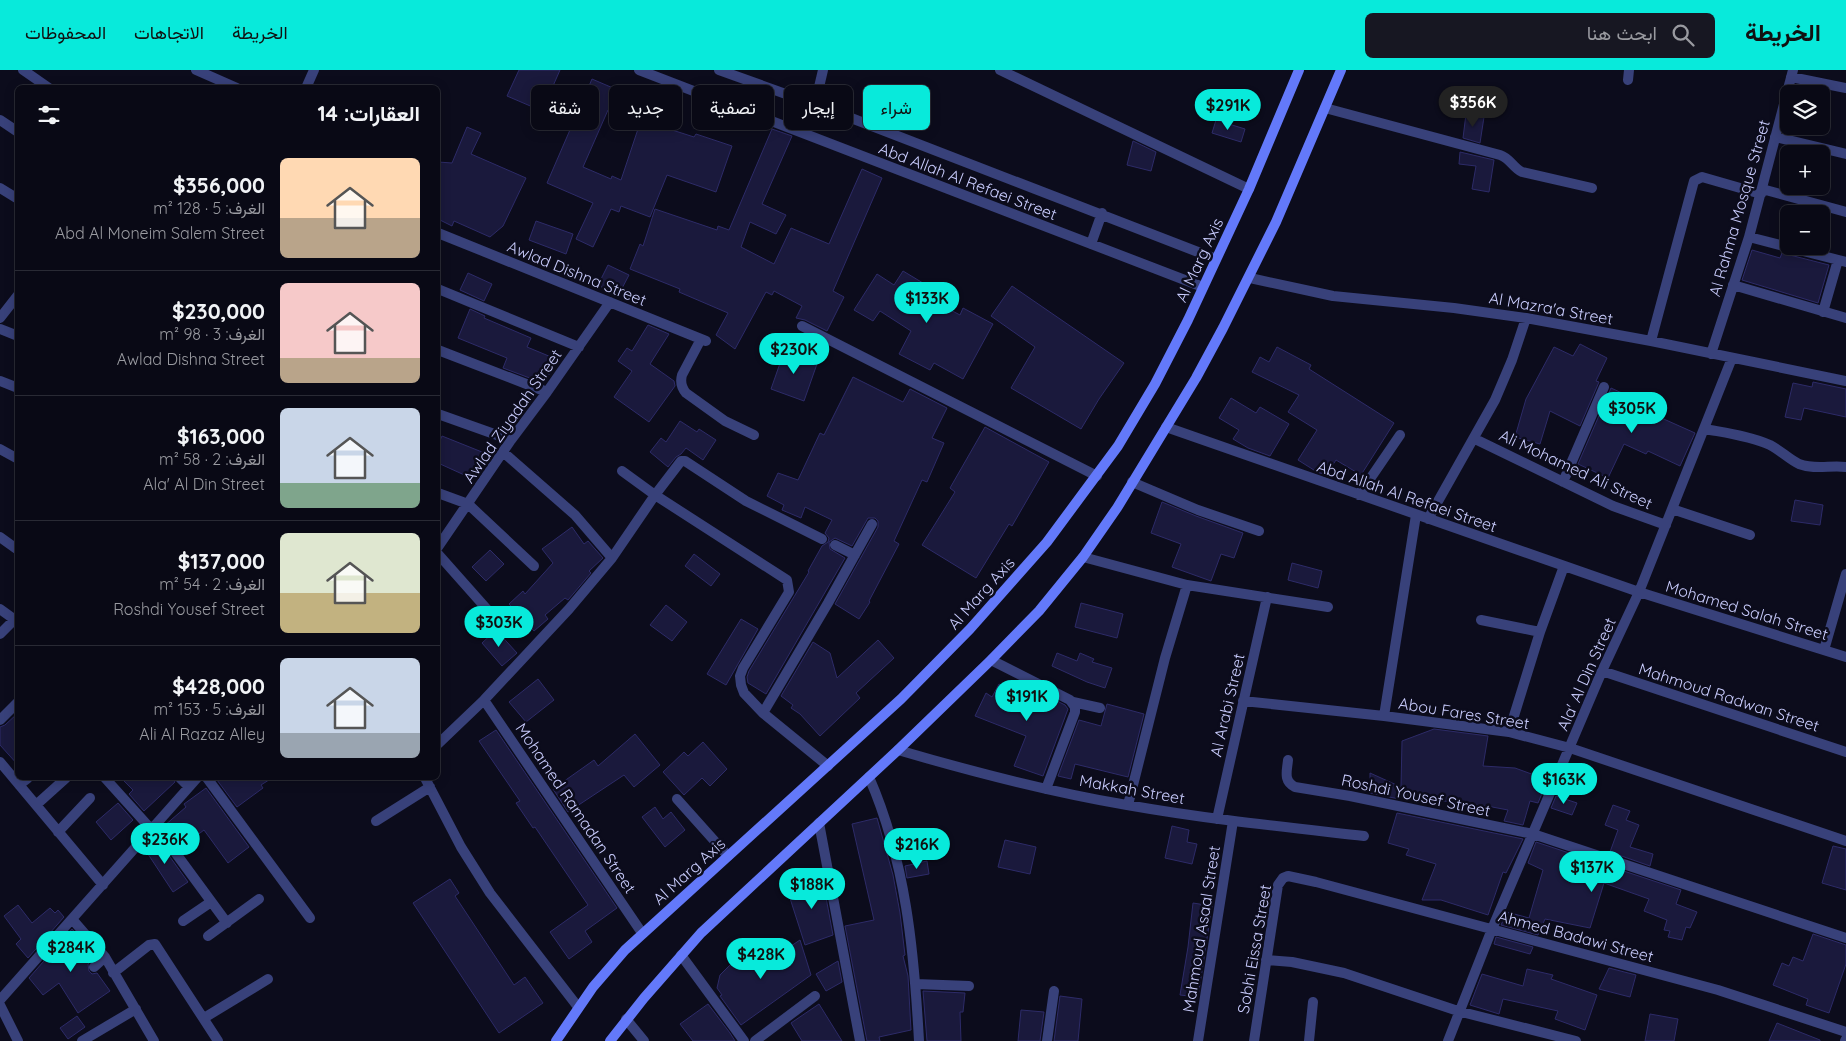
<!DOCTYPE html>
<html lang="ar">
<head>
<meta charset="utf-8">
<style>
  :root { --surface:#090915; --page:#171722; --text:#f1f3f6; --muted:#999aa0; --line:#292a34; --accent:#08eadb }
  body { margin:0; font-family:Quicksand,Vazirmatn,sans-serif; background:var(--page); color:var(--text); direction:rtl; height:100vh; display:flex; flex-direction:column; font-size:19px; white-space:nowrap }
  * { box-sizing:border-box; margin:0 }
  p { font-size:16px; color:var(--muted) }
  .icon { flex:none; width:28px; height:28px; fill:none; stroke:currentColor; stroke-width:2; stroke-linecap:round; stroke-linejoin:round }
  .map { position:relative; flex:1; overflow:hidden; direction:ltr }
  .panel { position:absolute; left:15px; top:15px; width:425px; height:695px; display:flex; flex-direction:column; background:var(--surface); border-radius:8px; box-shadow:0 2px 12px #0003,0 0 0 1px var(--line); direction:rtl }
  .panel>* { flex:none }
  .banner { position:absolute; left:455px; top:15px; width:475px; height:45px; direction:rtl; display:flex; gap:10px }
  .tools { position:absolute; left:1780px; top:15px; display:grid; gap:10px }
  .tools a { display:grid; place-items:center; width:50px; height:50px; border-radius:8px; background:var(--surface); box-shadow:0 2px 12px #0003,0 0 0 1px var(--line); font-size:25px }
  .price { position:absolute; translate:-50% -42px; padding:0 11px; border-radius:18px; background:var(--accent); color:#111; font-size:16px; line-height:32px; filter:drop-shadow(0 1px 2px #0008) }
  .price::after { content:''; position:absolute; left:50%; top:30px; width:15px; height:11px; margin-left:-8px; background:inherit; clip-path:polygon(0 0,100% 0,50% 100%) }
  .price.current { background:#222; color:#fff }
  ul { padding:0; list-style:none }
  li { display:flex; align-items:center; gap:15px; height:125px; padding:0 20px }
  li+li { border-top:1px solid var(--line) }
  li span { display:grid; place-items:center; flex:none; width:140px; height:100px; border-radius:8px; color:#555 }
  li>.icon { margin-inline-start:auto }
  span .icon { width:60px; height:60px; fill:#fffc; stroke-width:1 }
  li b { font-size:21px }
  h2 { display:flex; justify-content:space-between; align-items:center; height:60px; padding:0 20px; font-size:21px }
  .chip { padding:0 18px; border-radius:8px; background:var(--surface); box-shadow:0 2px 12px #0003,0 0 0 1px var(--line); font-size:18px; line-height:45px }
  .chip.current { background:var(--accent); color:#111 }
  header { display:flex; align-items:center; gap:30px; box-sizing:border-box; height:70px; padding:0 25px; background:var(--accent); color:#111 }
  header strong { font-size:24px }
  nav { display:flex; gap:28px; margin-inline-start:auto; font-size:18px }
  .search { width:350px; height:45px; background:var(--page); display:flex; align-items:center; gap:12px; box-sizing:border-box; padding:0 18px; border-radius:8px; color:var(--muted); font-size:19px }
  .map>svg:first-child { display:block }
  .building { fill:#1a193c; stroke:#2d2b68 }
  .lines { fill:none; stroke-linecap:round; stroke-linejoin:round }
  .minor { stroke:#38417a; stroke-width:10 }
  .tertiary { stroke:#38417a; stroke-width:10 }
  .secondary { stroke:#6379fa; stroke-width:10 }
  .labels { text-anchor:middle; stroke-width:5; stroke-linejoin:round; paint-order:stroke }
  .street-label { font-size:16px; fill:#c9ccfd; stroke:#0c0c1c }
</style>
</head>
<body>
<header>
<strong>الخريطة</strong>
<div class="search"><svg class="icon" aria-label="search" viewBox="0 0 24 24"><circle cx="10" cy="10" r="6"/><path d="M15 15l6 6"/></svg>ابحث هنا</div>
<nav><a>الخريطة</a><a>الاتجاهات</a><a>المحفوظات</a></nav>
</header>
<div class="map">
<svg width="1846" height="971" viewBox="0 0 1846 971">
  <rect width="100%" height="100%" fill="#0c0c1c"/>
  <path class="building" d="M519,0H560L542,41L507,26Z
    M592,9L627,24L618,45L608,40L583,97L611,109L612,106L621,110L641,50L694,67L696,64L732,76L716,122L667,105L650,147L621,136L619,142L611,139L593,177L576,169L593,133L547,113Z
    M1466,44L1484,47L1480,73L1463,68Z
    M1216,50L1245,59L1241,72L1212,63Z
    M467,57L481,63L471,84L526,108L503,156L490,167L454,151L452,156L438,149V92L452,93Z
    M772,59L792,66L762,134L786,145L776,164L750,152L741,177L774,194L791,158L829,174L862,99L882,108L833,221L844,227L827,261L805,250L796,248L802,236L774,221L772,225L766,222L735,279L716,265L728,243L679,222L680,219L630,199L640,174L643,176L655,139L717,160L718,156L729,160Z
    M1133,71L1156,82L1151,101L1127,95Z
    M1460,82L1494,90L1489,122L1472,119L1476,96L1459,94Z
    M536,151L573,164L566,184L529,170Z
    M1752,180L1780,188L1782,183L1829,195L1818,233L1742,210Z
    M608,195L629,205L618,226L598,215Z
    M903,201L928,216L922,225L960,245L963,238L993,254L963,309L934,293L930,300L899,284L911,261L880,241L873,251L854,240L877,204L894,215Z
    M468,203L492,214L484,231L460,220Z
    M1012,216L1124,293L1099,329L1081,359L1011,318L1035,277L991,246Z
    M470,239L485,246L484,248L531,268L527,277L556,289L546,311L536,307L535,310L503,298L507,288L458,268Z
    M648,255L669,264L650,294L674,311L675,316L649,352L614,327L632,301L618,291L627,278L632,281Z
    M1580,274L1607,288L1596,311L1599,312L1580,356L1550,341L1540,374L1515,367L1526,329L1554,277L1573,286Z
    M1277,277L1311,295L1309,299L1394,353L1361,405L1336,390L1326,405L1317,402L1298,390L1317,360L1288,342L1299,325L1252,302L1260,287L1269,292Z
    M785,279L818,291L804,331L771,319Z
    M853,307L903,332L910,319L947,338L932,368L944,373L927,412L922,410L894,471L899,474L869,531L870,532L859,549L835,534L878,457V451L875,448H868L852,476L835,468L829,472L830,479L845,488L766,624L748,613L747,607L749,601L809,502L808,501L822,476L828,472L829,468L825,463L832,450L805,437L801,448L782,440L784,435L767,426L778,403L798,410L820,363L824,365Z
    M1813,312L1846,319V347L1804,338L1801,350L1785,347L1793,313L1812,317Z
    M1611,318L1659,340L1657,346L1695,363L1680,396L1648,381L1646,384L1624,374L1608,408L1578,394Z
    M1231,328L1256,343L1260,337L1289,354L1270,386L1248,378L1233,369L1239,360L1219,348Z
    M680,351L697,362L699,359L716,370L703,390L686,378L681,384L676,387L668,397L650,382L661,368L666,372Z
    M985,357L1049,392L1012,456L1009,454L976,508L922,475L955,422L950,418Z
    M442,366L482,382L471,408L438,393V375Z
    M1795,430L1823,435L1820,455L1791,451Z
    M1162,432L1196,446L1243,463L1234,488L1221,484L1211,511L1172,497L1181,474L1151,463Z
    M572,457L584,474L588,471L603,488L589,501L591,503L568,530L565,528L545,545L548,549L534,561L509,534L523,521L525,524L553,493L542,479Z
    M490,480L504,494L486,511L472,497Z
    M694,484L720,504L711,516L685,496Z
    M1292,493L1322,501L1318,518L1288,510Z
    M1081,533L1123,544L1117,568L1075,557Z
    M666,535L687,552L672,571L650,555Z
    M741,549L758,559L726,615L707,604Z
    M496,560L517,583L502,596L482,573Z
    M878,570L894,588L856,623L860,628L820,666L800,644L791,638L793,635L781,626L813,572L830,583L837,608Z
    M1057,583L1077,591L1080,583L1094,589L1092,592L1112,598L1105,618L1087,612L1052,596Z
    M538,609L554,630L526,652L509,632Z
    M999,614L1010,619L1023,614L1065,635L1068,639L1043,706L1014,696L1026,666L975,646L986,623L992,627Z
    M1107,634L1144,644L1128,707L1075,694L1071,709L1058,706L1079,650L1101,656Z
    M18,643V695L0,675V657L5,655Z
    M1434,659L1488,666L1483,696L1515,698L1537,706L1534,718L1543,721L1538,733L1530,731L1523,755L1504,751L1508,740L1487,736L1401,726V717L1399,729L1370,723V703L1401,717L1402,671Z
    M496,660L617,838L585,861L592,872L569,889L550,862L588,835L535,757L533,758L516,733L520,731L479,671Z
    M635,664L660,695L634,717L624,705L568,742L553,719L594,690L598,696Z
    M703,672L727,699L710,716L702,708L684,725L663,702L684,682L688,686Z
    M121,708H173L175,712L144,741L129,724L133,720Z
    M220,708H272L261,715L263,718L237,737L217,710Z
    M206,718L249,777L228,793L204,760L180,778L164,756L186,737L184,734Z
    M1556,726L1577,733L1572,745L1551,738Z
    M118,733L133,750L111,770L96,752Z
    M1613,735L1630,741L1626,750L1639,755L1630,777L1653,784L1650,796L1610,782L1618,760L1605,755Z
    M655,737L663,749L671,742L685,760L665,777L642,747Z
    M1397,743L1523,769L1506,803L1503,802L1488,845L1441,830H1422L1436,794L1406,785L1409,779L1388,773Z
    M877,748L893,805L900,843L905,885L903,886L908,906L911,960L879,967L880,971H867L845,856L874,850L852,754Z
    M1172,756L1189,760L1187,772L1197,774L1192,794L1165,788Z
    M155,766L188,812L173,822L144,778Z
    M1005,770L1036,777L1030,804L998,797Z
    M1536,772L1681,820L1676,834L1697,842L1690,858L1686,857L1682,870L1668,867L1670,861L1664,860L1667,850L1644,841L1649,829L1604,813L1590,858L1545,849L1538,865L1501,855L1507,842L1529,848L1543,800L1528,793Z
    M1833,776L1846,779V820L1822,813Z
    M927,791L929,804L907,808L905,796Z
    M818,803L822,806L833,865L805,875L788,822Z
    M450,809L459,823L455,826L514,915L525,907L543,933L499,963L413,833Z
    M1193,833L1212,836L1198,927L1180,925L1188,877Z
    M18,835L32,853L50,838L55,843L58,840L64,847L28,888L16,874L21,869L4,846Z
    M72,859L95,886L88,894L89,901L92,904L97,903L110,921L78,943L59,913L43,925L29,908Z
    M1813,864L1846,875V894L1829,943L1806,935L1808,929L1773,915L1782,893L1789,896L1793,887L1803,891Z
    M1496,867L1533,877L1530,884L1494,874Z
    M800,870L811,905L741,955L720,926L722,925L717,918L720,905L754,871L761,896Z
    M838,891L842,912L826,921L816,904Z
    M1609,898L1636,905L1630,927L1599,919Z
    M1527,899L1553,905L1551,909L1597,925L1585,960L1555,949L1558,941L1503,929L1499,944L1470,935L1482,904L1523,916Z
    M923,921L965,923L963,942H960L961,971H927Z
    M1060,926L1082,929L1078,971H1054Z
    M708,934L730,963L735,971H693L680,954Z
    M819,934L842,971H802L791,953Z
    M1021,940L1044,942L1040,971H1018Z
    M1650,944L1678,949L1674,971H1645Z
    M77,946L85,957L68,969L60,958Z
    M1777,953L1820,970V971H1769Z"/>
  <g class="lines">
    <path class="minor" d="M23,0L49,18
      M196,0L237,18
      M639,0L1203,217
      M719,0L833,41L1216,189
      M1000,0L1249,119
      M1791,7L1846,18
      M1628,10L1629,0
      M306,18L314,0
      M815,34L823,0
      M1325,38L1500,85C1510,88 1513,98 1522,102L1592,118
      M0,50L18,62
      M1775,67L1846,84
      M0,118L18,129
      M1762,119L1846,142
      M438,163L706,271
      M1749,167L1846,192
      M1091,174L1102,143
      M1250,208L1333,226L1454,238L1526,248L1651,271L1846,311
      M1733,215L1846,248
      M438,219L579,277
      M1823,242L1838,190
      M0,248L18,225
      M802,256L1097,406
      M0,259L18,266
      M701,269L682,305C680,312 681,317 686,323L725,351L754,365
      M1651,271L1694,111L1702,107L1761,124
      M438,280L547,322
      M1711,284L1749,167L1793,0
      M0,311L18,318
      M438,344L511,370
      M1166,357L1639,522L1846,587
      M1705,359C1726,363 1750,366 1770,375C1780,380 1790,390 1799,394C1815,400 1830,395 1846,397
      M1475,369L1613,436L1666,455
      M0,379L18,389
      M503,382L575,445L612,488
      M622,401L655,425L787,510L789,522L743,598L740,606L741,615L744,623L763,643L828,696
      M1132,412L1198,440L1259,461
      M1563,412L1604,317
      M438,423L468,434L534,496
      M1359,425L1400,365
      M1672,439L1750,465
      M1428,449L1495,330L1512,290L1526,248
      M0,467L18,480
      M835,475L855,485
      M438,477L511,370L547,322L610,232
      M438,484L493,546
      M1083,487L1187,515L1328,537
      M0,539L18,552
      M1481,550L1540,562
      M0,564L14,550
      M1824,580L1846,504
      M991,590L1070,630L1075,637V642L1046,719
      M1602,601L1846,682
      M484,630L642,863
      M1243,631L1384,646L1509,662L1570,678L1846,771
      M1073,632L1100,638
      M763,643L828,533L872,454
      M1384,646L1416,445
      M0,650L18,632
      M1509,662L1540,562L1564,496
      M438,674L484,630L569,539L612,488L655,425L681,391H685L746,431L822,469
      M898,680C973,702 1050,722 1127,735C1206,749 1285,757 1364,766
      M1288,690C1287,701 1283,711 1295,717L1350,726L1533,764L1846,868
      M0,692L103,815
      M869,707C906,792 914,880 919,971
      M105,708L151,759
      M180,708L189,717
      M207,708L310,848
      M425,708L461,777L490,823L578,937
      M19,715L28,708
      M677,729L728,786
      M36,735L66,708
      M1128,735L1165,588L1187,515
      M1217,749L1267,527
      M376,751L430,717
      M819,753L860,971
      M155,755L227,853
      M58,762L90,728
      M72,849L105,887L154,971
      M183,851L211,832
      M208,866L259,829
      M681,885L744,971
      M1266,890L1292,892L1344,903L1458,941L1576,971
      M94,897L105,887
      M113,903L149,875L155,874L218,971
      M916,914L969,916
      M0,930L197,708
      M0,935L18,971
      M204,948L268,909
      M626,949L644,971
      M82,971L136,939
      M755,971L815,926
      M1047,971L1054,921
      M1198,971L1233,751
      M1254,971L1278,815L1283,808L1288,806L1316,812L1718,920L1846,962
      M1309,971L1313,932
      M1448,971L1492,859L1602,601L1639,522L1732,288"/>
    <path class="tertiary" d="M1845,971L1846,969"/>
    <path class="secondary" d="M556,971L593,917L625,880L901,629L970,559L1047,472L1118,376L1155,314L1188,250L1249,119L1299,0
      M610,971L644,928L701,863L898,680L991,590L1039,541L1083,487L1117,438L1196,308L1223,258L1276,152L1341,0"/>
  </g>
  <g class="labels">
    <g class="street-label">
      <text transform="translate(968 111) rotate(21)" y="6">Abd Allah Al Refaei Street</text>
      <text transform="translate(1739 138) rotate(-74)" y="6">Al Rahma Mosque Street</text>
      <text transform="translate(1199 190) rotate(-65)" y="6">Al Marg Axis</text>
      <text transform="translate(577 203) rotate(22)" y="6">Awlad Dishna Street</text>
      <text transform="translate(1551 238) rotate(10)" y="6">Al Mazra'a Street</text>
      <text transform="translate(512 346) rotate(-55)" y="6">Awlad Ziyadah Street</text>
      <text transform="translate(1576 399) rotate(25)" y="6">Ali Mohamed Ali Street</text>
      <text transform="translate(1407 426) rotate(19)" y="6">Abd Allah Al Refaei Street</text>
      <text transform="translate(981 523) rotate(-48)" y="6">Al Marg Axis</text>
      <text transform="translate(1747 540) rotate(17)" y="6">Mohamed Salah Street</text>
      <text transform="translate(1586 604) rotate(-66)" y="6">Ala' Al Din Street</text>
      <text transform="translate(1729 627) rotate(18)" y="6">Mahmoud Radwan Street</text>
      <text transform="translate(1227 635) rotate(-77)" y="6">Al Arabi Street</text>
      <text transform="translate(1464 643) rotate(9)" y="6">Abou Fares Street</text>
      <text transform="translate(1132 719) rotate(10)" y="6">Makkah Street</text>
      <text transform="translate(1416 725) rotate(12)" y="6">Roshdi Yousef Street</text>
      <text transform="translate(576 738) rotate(56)" y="6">Mohamed Ramadan Street</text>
      <text transform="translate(689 801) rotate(-42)" y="6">Al Marg Axis</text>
      <text transform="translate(1201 859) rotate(-81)" y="6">Mahmoud Asaal Street</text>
      <text transform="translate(1576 866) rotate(15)" y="6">Ahmed Badawi Street</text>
      <text transform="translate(1254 879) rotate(-80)" y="6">Sobhi Eissa Street</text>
    </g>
  </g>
</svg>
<div class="tools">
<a><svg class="icon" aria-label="layers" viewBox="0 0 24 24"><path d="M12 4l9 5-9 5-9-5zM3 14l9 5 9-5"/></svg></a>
<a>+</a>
<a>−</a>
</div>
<b class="price current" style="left:1473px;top:58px">$356K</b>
<b class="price" style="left:1228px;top:61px">$291K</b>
<b class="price" style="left:927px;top:254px">$133K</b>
<b class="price" style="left:794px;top:305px">$230K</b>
<b class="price" style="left:1632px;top:364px">$305K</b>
<b class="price" style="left:499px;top:578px">$303K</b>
<b class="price" style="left:1027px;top:652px">$191K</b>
<b class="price" style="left:1564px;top:735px">$163K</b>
<b class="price" style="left:165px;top:795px">$236K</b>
<b class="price" style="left:917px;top:800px">$216K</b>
<b class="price" style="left:1592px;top:823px">$137K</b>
<b class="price" style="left:812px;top:840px">$188K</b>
<b class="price" style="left:71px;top:903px">$284K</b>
<b class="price" style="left:761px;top:910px">$428K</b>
<div class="banner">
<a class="chip current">شراء</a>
<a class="chip">إيجار</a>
<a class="chip">تصفية</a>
<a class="chip">جديد</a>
<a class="chip">شقة</a>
</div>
<section class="panel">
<h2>العقارات: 14<svg class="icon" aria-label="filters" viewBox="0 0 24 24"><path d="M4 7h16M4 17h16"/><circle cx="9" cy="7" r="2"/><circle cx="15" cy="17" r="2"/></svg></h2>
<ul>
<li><span style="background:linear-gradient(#ffd9b3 60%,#b9a48a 0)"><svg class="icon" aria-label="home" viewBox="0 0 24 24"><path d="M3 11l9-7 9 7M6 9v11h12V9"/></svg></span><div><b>$356,000</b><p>الغرف: 5 · 128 m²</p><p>Abd Al Moneim Salem Street</p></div></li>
<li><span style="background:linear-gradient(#f6c9c9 75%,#b9a48a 0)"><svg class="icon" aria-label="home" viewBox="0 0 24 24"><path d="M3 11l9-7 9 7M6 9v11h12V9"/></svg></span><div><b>$230,000</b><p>الغرف: 3 · 98 m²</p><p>Awlad Dishna Street</p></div></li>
<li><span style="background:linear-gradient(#c9d6e8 75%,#7fa58c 0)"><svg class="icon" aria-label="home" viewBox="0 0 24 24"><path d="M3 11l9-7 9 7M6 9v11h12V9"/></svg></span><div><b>$163,000</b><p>الغرف: 2 · 58 m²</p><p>Ala' Al Din Street</p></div></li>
<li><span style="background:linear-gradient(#dfe7d0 60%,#c2b280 0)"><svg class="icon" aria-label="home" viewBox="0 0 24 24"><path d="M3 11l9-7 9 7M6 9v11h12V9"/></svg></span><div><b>$137,000</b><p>الغرف: 2 · 54 m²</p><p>Roshdi Yousef Street</p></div></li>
<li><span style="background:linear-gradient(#c9d6e8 75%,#9aa5b1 0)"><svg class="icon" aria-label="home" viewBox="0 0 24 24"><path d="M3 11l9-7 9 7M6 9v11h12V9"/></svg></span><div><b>$428,000</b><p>الغرف: 5 · 153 m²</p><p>Ali Al Razaz Alley</p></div></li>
</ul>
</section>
</div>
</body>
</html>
